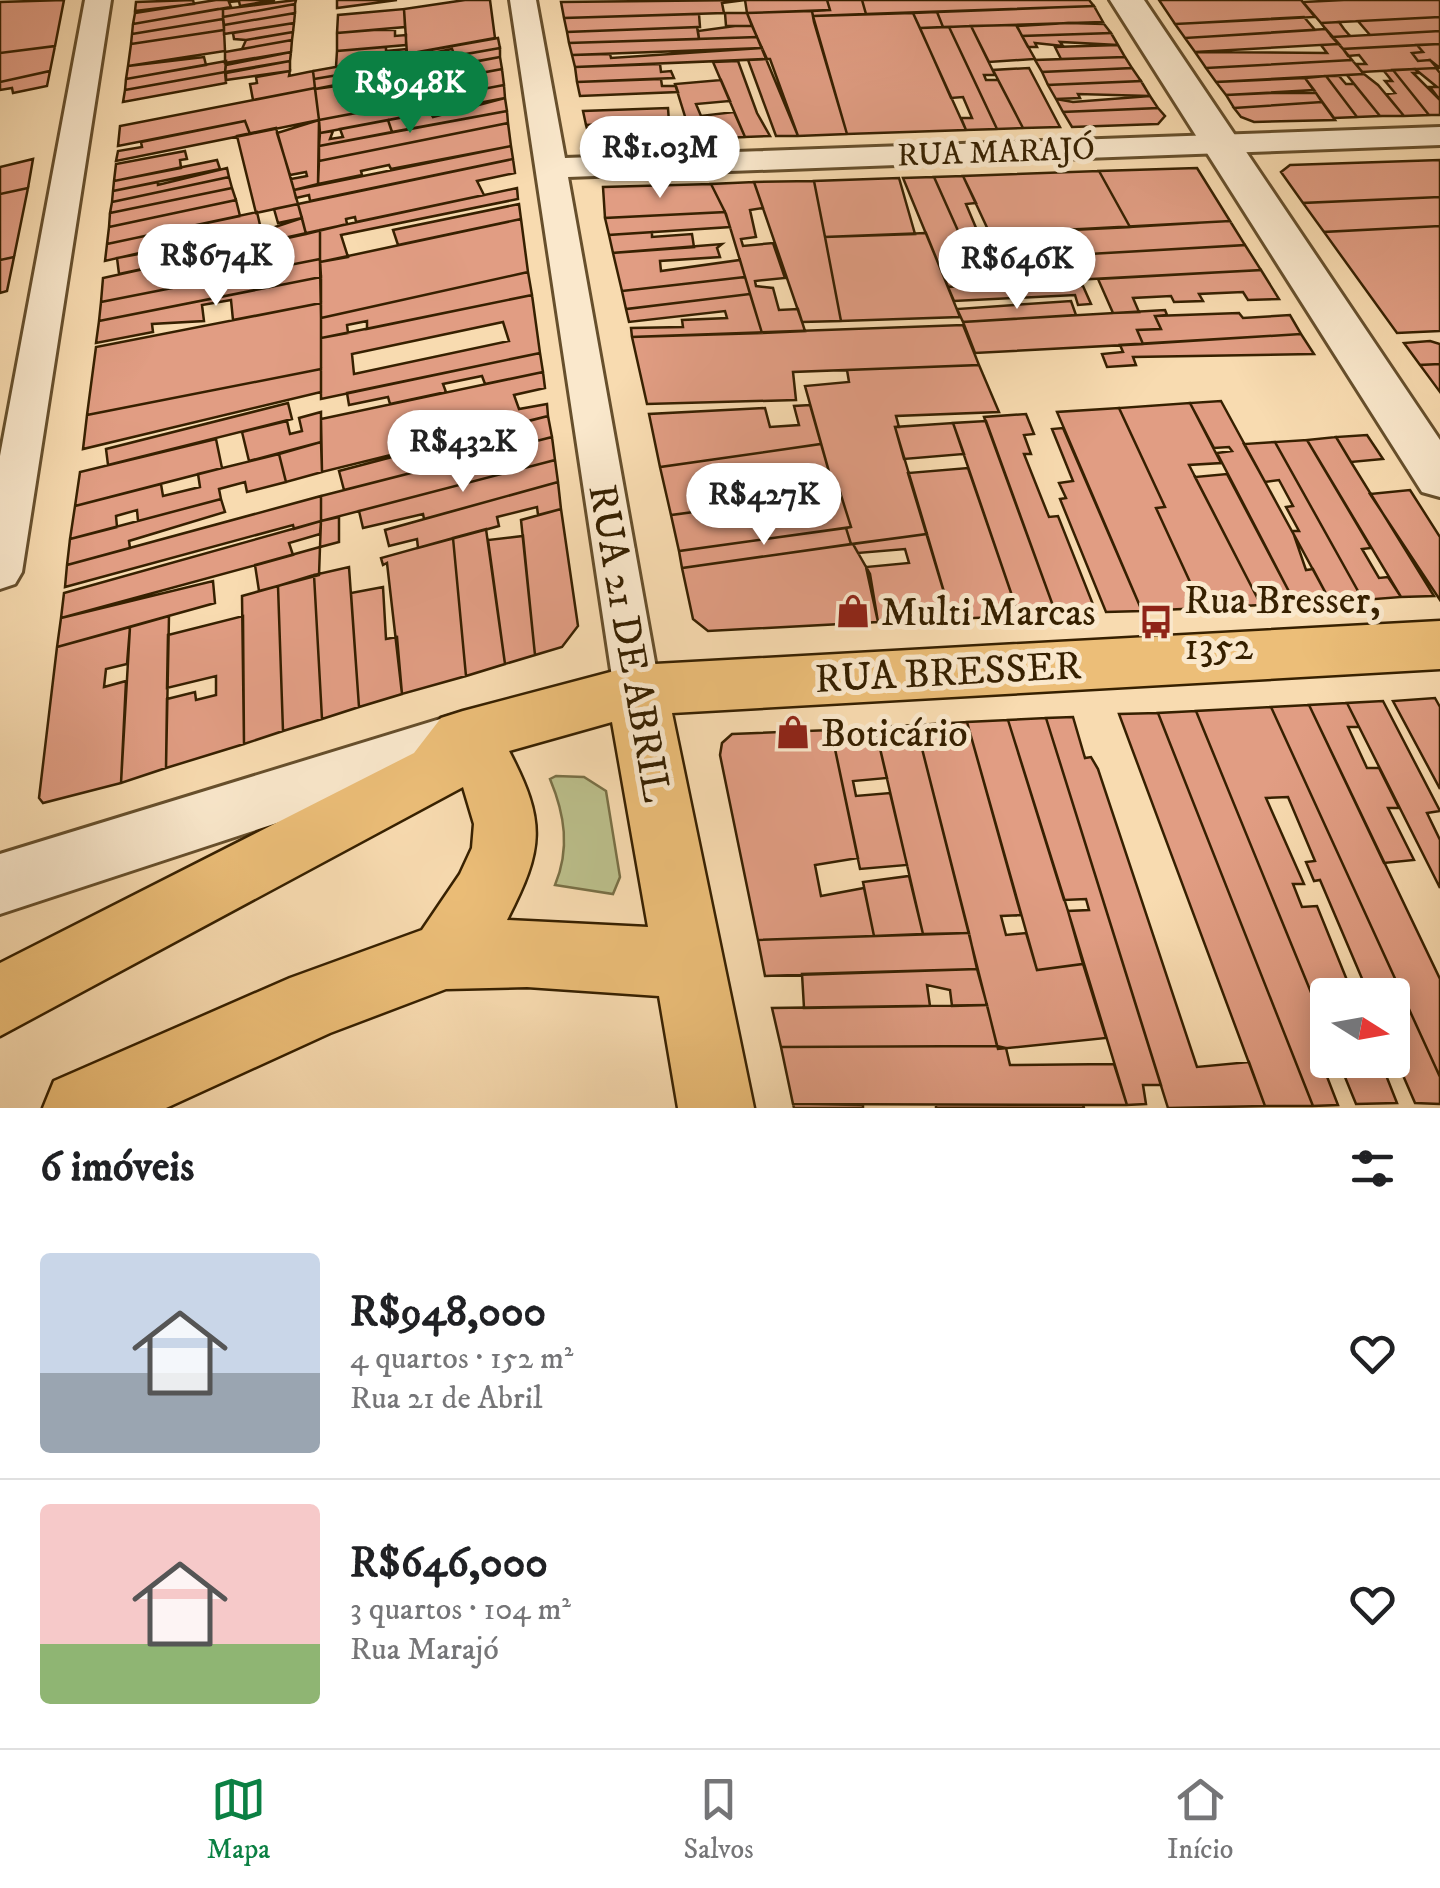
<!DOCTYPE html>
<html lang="pt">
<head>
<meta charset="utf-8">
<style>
  :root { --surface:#fff; --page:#f6f6f6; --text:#202124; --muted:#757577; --line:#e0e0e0; --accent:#0b8043 }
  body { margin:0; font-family:"IM FELL DW Pica",serif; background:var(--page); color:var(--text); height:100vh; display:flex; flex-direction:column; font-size:38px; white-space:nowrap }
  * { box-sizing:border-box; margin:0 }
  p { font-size:32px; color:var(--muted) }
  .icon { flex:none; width:55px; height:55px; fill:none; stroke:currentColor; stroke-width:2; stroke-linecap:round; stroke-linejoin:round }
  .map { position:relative; height:1108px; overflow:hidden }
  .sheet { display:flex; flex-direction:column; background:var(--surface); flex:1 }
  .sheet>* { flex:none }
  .needle { width:65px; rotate:101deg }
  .tools { position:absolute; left:1310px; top:978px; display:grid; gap:20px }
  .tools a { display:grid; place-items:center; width:100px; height:100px; border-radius:10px; background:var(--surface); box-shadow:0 5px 25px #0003; font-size:50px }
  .price { position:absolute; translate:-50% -85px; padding:0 22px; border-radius:35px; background:#fff; color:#222; font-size:32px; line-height:65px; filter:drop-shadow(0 2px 5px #0008) }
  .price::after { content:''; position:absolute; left:50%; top:60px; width:30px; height:22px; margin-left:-15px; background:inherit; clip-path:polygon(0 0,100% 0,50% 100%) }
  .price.current { background:var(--accent); color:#fff }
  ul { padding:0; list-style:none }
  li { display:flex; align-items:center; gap:30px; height:250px; padding:0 40px }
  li+li { border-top:2px solid var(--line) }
  li span { display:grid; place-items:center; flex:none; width:280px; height:200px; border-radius:10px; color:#555 }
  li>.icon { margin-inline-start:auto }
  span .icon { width:120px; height:120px; fill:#fffc; stroke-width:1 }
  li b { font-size:42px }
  h2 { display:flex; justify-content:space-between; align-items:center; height:120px; padding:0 40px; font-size:42px }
  .tabs { display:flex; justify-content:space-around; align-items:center; height:140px; border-top:2px solid var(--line); background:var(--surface); font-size:28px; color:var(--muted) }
  .tabs a { display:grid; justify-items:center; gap:5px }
  .tabs .current { color:var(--accent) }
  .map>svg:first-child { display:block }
  .green { fill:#bcc08c; stroke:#797046; stroke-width:2.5 }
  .building { fill:#e19d83; stroke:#362000; stroke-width:2.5; fill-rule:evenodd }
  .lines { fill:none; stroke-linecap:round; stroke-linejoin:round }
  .minor-casing { stroke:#664f2c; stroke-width:6 }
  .tertiary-casing { stroke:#664f2c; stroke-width:6 }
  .primary-casing { stroke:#362000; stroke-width:5 }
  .minor { fill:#fae8cc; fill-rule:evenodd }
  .tertiary { fill:#fae8cc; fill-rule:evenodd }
  .primary { fill:#ecbe78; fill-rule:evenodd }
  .labels { text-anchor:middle; stroke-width:10; stroke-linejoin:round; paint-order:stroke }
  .far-street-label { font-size:32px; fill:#362000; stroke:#fae8cc }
  .poi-label { font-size:40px; fill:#362000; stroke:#fae8cc; text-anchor:start }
  .street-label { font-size:40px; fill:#362000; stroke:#fae8cc }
</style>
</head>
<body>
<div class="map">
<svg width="1440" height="1108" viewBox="0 0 1440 1108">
  <rect width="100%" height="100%" fill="#f8dbb0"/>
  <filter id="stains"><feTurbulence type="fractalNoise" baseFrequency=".002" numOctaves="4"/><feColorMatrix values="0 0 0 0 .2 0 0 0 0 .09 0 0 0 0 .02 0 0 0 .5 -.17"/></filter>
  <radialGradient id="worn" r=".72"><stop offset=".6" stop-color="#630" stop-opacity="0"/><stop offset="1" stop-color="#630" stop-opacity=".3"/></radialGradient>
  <path class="green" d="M556,776L584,777L606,791L620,877L613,894L555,885C570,849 565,815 550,779Z"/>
  <path class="building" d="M64,0L55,46L0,53V2Z
    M193,0L194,4L135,11L136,2Z
    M216,0H275L240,6L239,1L229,2L231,7L133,24L135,13Z
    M296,0L295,4L223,17V9Z
    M337,0H397L337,8Z
    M465,0H490L495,38L407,54L404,9Z
    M745,0H827L830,10L747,13Z
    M745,0L722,3L724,13L564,18L561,2Z
    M827,0H862L866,14L813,16L812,11L830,10Z
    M862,0H1089L1094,6L866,14Z
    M1159,0H1301L1315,17L1175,24Z
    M1344,0H1440V17L1321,23L1303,2Z
    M295,4V13L224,25L223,17Z
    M1094,6L1103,22L943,27L937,12Z
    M218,9H223V19L132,34L133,24Z
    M404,9L405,27L337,33L338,15Z
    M812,11L814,22L847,134L798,136L747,13Z
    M937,12L943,27L920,28L913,13Z
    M295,13L294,23L224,34V25Z
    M725,13H747L752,26H726Z
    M913,13L966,130L847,134L813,16Z
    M699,14L700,27L567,32L564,18Z
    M1304,17L1315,30L1185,38L1175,24Z
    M1440,17V31L1370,35L1358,21Z
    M223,19L224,30L131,44L132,34Z
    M1339,22L1344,29L1350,36L1332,37L1321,23Z
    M294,23L293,32L246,40L234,39L233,33Z
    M1068,23L1104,24L1111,33L1022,36L1017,26Z
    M1016,25L1035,59L989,62L971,26Z
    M735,26H752L757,37L699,39L698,31Z
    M971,26L995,75H984L986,80H998L1023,128L997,129L949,27Z
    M697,27L699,39L569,43L567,32Z
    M949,27L966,63L997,129L966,130L961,118H972L963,97L951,98L920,28Z
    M1326,29L1339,44L1195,52L1185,38Z
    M224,30L225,51L128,66L131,44Z
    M374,30H395V36L406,35V45L337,51V33Z
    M1440,31V44L1343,49L1332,37Z
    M293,32L292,40L242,49L246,40Z
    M1111,33L1118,45L1060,42L1063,46L1035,43L1037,47H1028L1022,36Z
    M757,37L762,48L572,55L569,43Z
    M498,38L500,48L455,56L452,49L409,58L410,63L314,79L313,71Z
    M292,40L291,52L225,63V52Z
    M1339,44L1352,60L1206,68L1195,52L1327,53L1321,45Z
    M1440,44V68L1430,60L1418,61L1412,53L1423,52L1417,45Z
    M1118,45L1125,57L1061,59L1055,47Z
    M1417,45L1423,52L1412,53L1418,61L1430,60L1437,68L1362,72L1356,64H1366L1359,55L1348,56L1343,49Z
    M55,46L50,71L0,82V53Z
    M386,47V51L406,49L407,54L336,67L337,51Z
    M500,48V57L455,65L446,64L443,58Z
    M762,48L767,59L575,67L572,55L610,54L611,58Z
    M291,52L290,61L225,72L226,65Z
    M204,57L206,65L126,79L128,66Z
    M500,57L502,69L448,79L445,73L455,71L453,66Z
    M1125,57L1132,68L1042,72L1035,60Z
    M767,59H770L798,136H776L748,60Z
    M1352,60L1364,74L1216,82L1206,68Z
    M226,61L225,72L125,90L126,79Z
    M290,61V71L226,80V73Z
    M738,61L757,113L770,136L745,137L713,62Z
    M660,64L661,72L671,71L674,78L577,82L575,67Z
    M380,68L379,80L315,89L314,79Z
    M1029,68L1060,127L1023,128L993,70Z
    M1132,68L1141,81L1048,85L1042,72Z
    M1436,68L1440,73V100L1430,87H1437L1415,69Z
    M502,69L504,85L462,93L460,88L443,91L446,96L319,120L315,89L361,80L365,95Z
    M1415,69L1419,73H1413L1440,100V115H1429L1393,70Z
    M1393,70L1429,115L1404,116L1386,94L1395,93L1385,81H1392L1384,71Z
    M50,71L47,86L13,93L12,88L0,90V82Z
    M290,71L289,76L313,71L315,88L253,100L250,84L257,83L256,77Z
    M225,72L226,83L123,102L125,90Z
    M1364,74L1378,85L1404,116H1380L1347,75Z
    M1326,76H1339L1346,84H1354L1380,116L1357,117Z
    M1326,76L1357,117L1334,118L1305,78Z
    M1305,78L1314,90L1226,95L1216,82Z
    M661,79L662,86H676L678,92L580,96L577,82Z
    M379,80L384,91L365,95L362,83Z
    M721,80L730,101L696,104L701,116L734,112L745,137L692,139L675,84Z
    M1141,81L1150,96L1078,94L1080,98L1056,99L1048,85Z
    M504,85L505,98L320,133L319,120Z
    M315,88L319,120L250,134L245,121L118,146L120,126Z
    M1271,93H1316L1322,102L1234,108L1226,95Z
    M1150,96L1158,108L1063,112L1056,99L1073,102Z
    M505,98L507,111L392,132L388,120L430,112L433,117Z
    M1322,102L1335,120L1254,122L1241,117L1234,108Z
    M668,108L669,122L586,125L583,111Z
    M1158,108L1165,116L1158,124L1072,127L1063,112Z
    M507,111L508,123L319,161V146Z
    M319,120L318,184L294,190L291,179L307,176L306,172L290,175L277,133Z
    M388,120L392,132L319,146L320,133L333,131L330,139L343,137L340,129Z
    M245,121L250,134L116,161L118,151L142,147L141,142Z
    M669,122H687L692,139L602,141L589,136L586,125Z
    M508,123L511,146L391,169L389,165L361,171L362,175L318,184L319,161Z
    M276,128L298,204L256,213L237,136Z
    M511,146L513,159L310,201L309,195L296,198L294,190Z
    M185,151L187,159L180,160L181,168L114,181L116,164Z
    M33,159L28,188L0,194V167Z
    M513,159L515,173L477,181L484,195L356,222L355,217L346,219L347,224L306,234L298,204Z
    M217,160L220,169L113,191L114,181Z
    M1440,160V197L1303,203L1281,172L1290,165Z
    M227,168L229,177L112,202L113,191L158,182V185Z
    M1197,168L1230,221L1130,227L1099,171Z
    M1099,171L1130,227L990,234L963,176Z
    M963,176L976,203L966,204L979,235L990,234L1007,269L976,271L934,177Z
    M229,177L232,188L110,213L112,202Z
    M934,177L976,271L982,285L948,287L903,178Z
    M899,178L915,234L825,237L814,181Z
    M814,181L825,237L841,321L802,322L754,182Z
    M754,182L763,208L750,210L756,237L741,239L743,246L773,243L785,278L755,281L756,286L773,288L779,310L798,309L805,331L762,333L726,214L711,184Z
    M711,184L725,212L605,218L603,187Z
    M28,188L14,257L0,260V194Z
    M232,188L236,200L109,227L110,213Z
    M517,188L518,199L341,235L348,257L320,262V230Z
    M1440,197V226L1324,232L1303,203Z
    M236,200L240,216L107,244L109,227Z
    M298,204L302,218L278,223L274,209Z
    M519,204L521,219L398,245L393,230Z
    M257,212L260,225L105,261L107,244Z
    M725,212L730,227L609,235L605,218Z
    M302,218L306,234L119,274L117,258L263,231Z
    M521,219L528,272L321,318L320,262Z
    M1230,221L1245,245L1002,259L990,234Z
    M1440,226V331L1397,333L1324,232Z
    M320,230V259L101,302L103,278Z
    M652,232V237L692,234L694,247L613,253L609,235Z
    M926,233L960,317L841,321L825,237Z
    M722,244L717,248L720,257L660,261L661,271L740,260L745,277L622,291L613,253Z
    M1245,245L1261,270L1014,283L1002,259Z
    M14,257L7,291L0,293V260Z
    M320,259L321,277L99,321L101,302Z
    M1261,270L1279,299L1248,300L1243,292L1199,294L1203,301L1174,302L1171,296L1133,298L1139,312L1113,313L1098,279Z
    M528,272L532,295L367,329V321L347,325L348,333L321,338V318Z
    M321,277V303L233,320L231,300L202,305L204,321L152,324L153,332L96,343L99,321Z
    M745,277L750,294L626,309L622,291Z
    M1070,280L1072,286H1083L1091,304L1078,305L1075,295L954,301L948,287Z
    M750,294L762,333L632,337L631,328L683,327L682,320L727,318L725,311L629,322L626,309Z
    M532,295L540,353L321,399V338ZM503,322L509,341L354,374L352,354Z
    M1071,301L1076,315L963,322L957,309Z
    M321,303V369L87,415L96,347Z
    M1165,310L1167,315L1155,316L1161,329L1137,330L1143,344L975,353L963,322Z
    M1239,313L1243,318L1290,315L1301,334L1143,344L1137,330L1161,329L1155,316Z
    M963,325L979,365L793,372L796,400L647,404L632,337Z
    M1301,334L1314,354L1133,357L1136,365L1107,367L1102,354L1123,352L1120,345Z
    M1430,341L1440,344V364L1420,365L1404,343Z
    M540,353L543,372L485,384L482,376L443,384L446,392L390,404L388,397L349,405L347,393Z
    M1440,364V392L1420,365Z
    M979,365L999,412L896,416L899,427H895L927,534L851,544L846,528L851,527L840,492L835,493L805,386L849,382L847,370Z
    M321,369V392L83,449L87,415Z
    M543,372L545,388L514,395L519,409L547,404L548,416L322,472L321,419Z
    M1221,401L1294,535L1306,570L1313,569L1330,601L1295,603L1217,453L1232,451L1229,447L1214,448L1190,403Z
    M288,403L292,419L108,465L106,449Z
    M1190,403L1221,463L1189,465L1261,605L1202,608L1156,508L1165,507L1119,408Z
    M810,405L821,444L660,467L649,414L765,408L770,427L799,425L794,406Z
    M1119,408L1165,507L1156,508L1202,608L1142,611L1057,412Z
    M321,412V442L249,461L242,432L287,421L290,434L302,431L299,418Z
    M1026,414L1034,434L1024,435L1031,454H1024L1049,517L1058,516L1096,612L1056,614L984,417Z
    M548,416L552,437L344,490L339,471Z
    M986,421L1056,614L1019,616L953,423Z
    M953,423L964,454L904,459L895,427Z
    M1063,428L1142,611L1106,612L1060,499L1066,498L1059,483L1073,481L1052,429Z
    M1367,435L1383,459L1351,462L1336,437Z
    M552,437L555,460L321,521V496Z
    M1336,437L1351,462L1434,596L1401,597L1307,440Z
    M216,439L222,468L75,506L80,472Z
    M1307,440L1371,548L1362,549L1379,578L1388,577L1401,597L1363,600L1275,442Z
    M321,442L322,472L286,482L279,454Z
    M1275,442L1363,600L1330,601L1292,531H1299L1286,507L1293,506L1279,480L1265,482L1244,444Z
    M821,444L835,493L671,515L660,467Z
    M279,454L286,482L247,492L245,482L219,489L221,499L138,521L137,510L116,516L117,527L70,539L75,506L161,484L163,496L200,487L198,474Z
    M555,460L558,482L424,519L423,514L363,528L359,511Z
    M968,468L1019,616L952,619L908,473Z
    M1227,474L1295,603L1261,605L1195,477Z
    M558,482L561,509L538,515L537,507L497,517L499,526L418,548L417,539L389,546L385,530Z
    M1410,490L1440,537V600L1370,494Z
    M840,492L851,527L679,551L671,515Z
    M321,496V521L294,529L293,525L65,587L67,565Z
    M221,499L225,512L129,541L130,548L67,565L70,539Z
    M561,509L578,626L562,647L535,655L521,520Z
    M339,517V542L320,547L321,521Z
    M321,521L320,534L289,543L293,555L61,618L64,593Z
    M846,528L851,544L682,568L679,551Z
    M486,529L505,664L466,676L453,538Z
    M927,534L952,619L878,622L866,567L909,563L905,549L858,553L853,544Z
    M523,536L535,655L505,664L488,540Z
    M453,538L466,676L402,694L387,563L383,565L381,558Z
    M853,544L870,574L878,622L708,631L693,619L682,568Z
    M320,547L319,575L259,591L255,565Z
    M349,567L359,707L322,719L314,575Z
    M314,575L322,719L283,731L278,586Z
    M213,581L215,603L57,647L61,618Z
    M278,586L283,731L244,744L242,596Z
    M383,587L386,639L397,637L402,694L359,707L351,593Z
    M169,616L166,768L121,783L130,627Z
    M243,616L244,744L166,768L167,699L195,692L196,700L216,695V676L167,688L168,635Z
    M130,627L127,664L106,669L104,687L126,681L121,783L43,803L39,798L57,647Z
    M1435,698L1440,707V789L1393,701Z
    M1383,701L1440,811L1427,813L1440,840V888L1347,703Z
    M1347,703L1359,727H1348L1367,768H1379L1399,808H1388L1414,860L1384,863L1309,705Z
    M1309,705L1440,979V1077L1271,707Z
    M1271,707L1440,1077V1104L1415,1103L1392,1050V995H1369L1320,880L1314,881L1306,862L1315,861L1288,797L1266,798L1304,884H1293L1302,907L1317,906L1353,995H1328V1034L1196,711Z
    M1196,711L1328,1034V1060H1338L1341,1068L1324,1069L1338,1105L1313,1106L1158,713Z
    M1158,713L1313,1106H1265L1119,714Z
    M1073,717L1085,758L1091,757L1098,769L1197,1067L1249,1062L1265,1106L1168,1108L1046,718Z
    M1046,718L1161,1085H1143L1146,1104L1127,1105L1068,911L1089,910L1086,899L1064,900L1008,720Z
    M1008,720L1068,911L1083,964L1037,970L967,722Z
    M967,722L1021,915L1001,916L1006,935L1026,933L1037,970L1083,964L1106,1038L998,1049L916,725Z
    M916,725L969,933L923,934L875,727Z
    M875,727L887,778L853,781L856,796L890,793L907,865L860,869L831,730Z
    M831,730L858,858L815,865L821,896L864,888L874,936L758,940L720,755L722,743L732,734Z
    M909,876L923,934L874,936L863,882Z
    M969,933L977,969L765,976L758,940Z
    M977,969L987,1005L952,1006L950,990L927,985L930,1006L804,1008L802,974Z
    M987,1005L997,1046L781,1047L772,1008Z
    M997,1046L1006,1048L1010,1065L1114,1064L1127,1105L793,1104L781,1047Z
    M1338,1060H1380L1397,1103L1356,1104Z
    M793,1104L863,1105V1108H794Z
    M936,1105H1083L1084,1108H936Z"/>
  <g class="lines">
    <g class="minor-casing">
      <path id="minor" d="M85,0H111L22,572L15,584L0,589V456Z
        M510,0H536L565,158L1440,127V145L568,177L660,690L653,704L637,709L621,704L614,690Z"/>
    </g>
    <g class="tertiary-casing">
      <path id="tertiary" d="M1110,0H1144L1440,440V497L1422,492Z
        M463,712L484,719L492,737L484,755L0,914V854Z"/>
    </g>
    <g class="primary-casing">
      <path id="primary" d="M1440,621V669L672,713L754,1108H678L659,996L527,987L446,989L330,1033L166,1108H43L54,1081L290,978L422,930L460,874L472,848L474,824L463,787L0,1036V963L414,753L441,718L463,711L637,665ZM612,722L648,927L507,920C544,848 546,822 509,751Z"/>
    </g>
    <use href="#minor" class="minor"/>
    <use href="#tertiary" class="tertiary"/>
    <use href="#primary" class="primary"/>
  </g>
  <defs>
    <g id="shop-bare" transform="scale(2.7)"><path d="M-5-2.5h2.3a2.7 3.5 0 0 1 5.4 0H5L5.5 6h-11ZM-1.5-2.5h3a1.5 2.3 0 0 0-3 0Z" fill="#8f2418" stroke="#fae8cc" stroke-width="2.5" paint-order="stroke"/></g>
    <g id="bus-bare" transform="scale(2.7)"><path d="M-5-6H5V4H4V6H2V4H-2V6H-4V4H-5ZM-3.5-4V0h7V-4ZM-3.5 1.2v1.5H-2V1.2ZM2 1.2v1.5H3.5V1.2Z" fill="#8f2418" stroke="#fae8cc" stroke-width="2.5" paint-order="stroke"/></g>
  </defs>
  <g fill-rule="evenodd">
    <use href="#shop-bare" x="853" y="611"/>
    <use href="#bus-bare" x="1156" y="622"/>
    <use href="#shop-bare" x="793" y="732"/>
  </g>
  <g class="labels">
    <g class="far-street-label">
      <text transform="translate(996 151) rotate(-2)" y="11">RUA MARAJÓ</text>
    </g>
    <g class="poi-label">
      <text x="1184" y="613">Rua Bresser,<tspan x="1184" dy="46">1352</tspan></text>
      <text x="881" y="625">Multi Marcas</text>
      <text x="821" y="746">Boticário</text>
    </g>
    <g class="street-label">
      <text transform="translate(631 643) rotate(80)" y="14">RUA 21 DE ABRIL</text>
      <text transform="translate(948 671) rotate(-3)" y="14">RUA BRESSER</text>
    </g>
  </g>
  <rect width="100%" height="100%" filter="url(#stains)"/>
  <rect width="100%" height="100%" fill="url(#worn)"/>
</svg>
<div class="tools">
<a><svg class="needle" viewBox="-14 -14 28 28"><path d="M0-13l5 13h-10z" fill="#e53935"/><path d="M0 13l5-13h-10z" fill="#757577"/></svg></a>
</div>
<b class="price current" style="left:410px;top:136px">R$948K</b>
<b class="price" style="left:660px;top:201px">R$1.03M</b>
<b class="price" style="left:216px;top:309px">R$674K</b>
<b class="price" style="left:1017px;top:312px">R$646K</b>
<b class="price" style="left:463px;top:495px">R$432K</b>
<b class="price" style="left:764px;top:548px">R$427K</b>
</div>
<section class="sheet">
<h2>6 imóveis<svg class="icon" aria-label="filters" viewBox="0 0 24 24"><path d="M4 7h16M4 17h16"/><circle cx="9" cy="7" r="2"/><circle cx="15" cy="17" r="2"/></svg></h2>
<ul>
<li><span style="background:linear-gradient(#c9d6e8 60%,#9aa5b1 0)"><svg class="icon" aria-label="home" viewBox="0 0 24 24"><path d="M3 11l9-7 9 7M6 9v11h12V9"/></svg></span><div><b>R$948,000</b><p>4 quartos · 152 m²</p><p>Rua 21 de Abril</p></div><svg class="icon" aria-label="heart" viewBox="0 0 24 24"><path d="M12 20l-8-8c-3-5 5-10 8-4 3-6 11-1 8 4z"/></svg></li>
<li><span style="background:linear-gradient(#f6c9c9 70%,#8fb573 0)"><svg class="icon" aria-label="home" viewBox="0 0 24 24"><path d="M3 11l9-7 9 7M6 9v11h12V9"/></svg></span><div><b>R$646,000</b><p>3 quartos · 104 m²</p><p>Rua Marajó</p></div><svg class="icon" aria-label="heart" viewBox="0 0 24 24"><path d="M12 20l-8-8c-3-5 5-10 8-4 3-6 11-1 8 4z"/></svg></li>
</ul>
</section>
<nav class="tabs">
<a class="current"><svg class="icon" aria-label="map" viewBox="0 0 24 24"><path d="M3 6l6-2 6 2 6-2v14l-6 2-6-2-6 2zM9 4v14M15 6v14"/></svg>Mapa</a>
<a><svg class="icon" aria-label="saved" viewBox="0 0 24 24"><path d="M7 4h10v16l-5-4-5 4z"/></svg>Salvos</a>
<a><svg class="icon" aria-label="home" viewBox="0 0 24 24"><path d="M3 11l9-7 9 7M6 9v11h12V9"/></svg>Início</a>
</nav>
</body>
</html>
